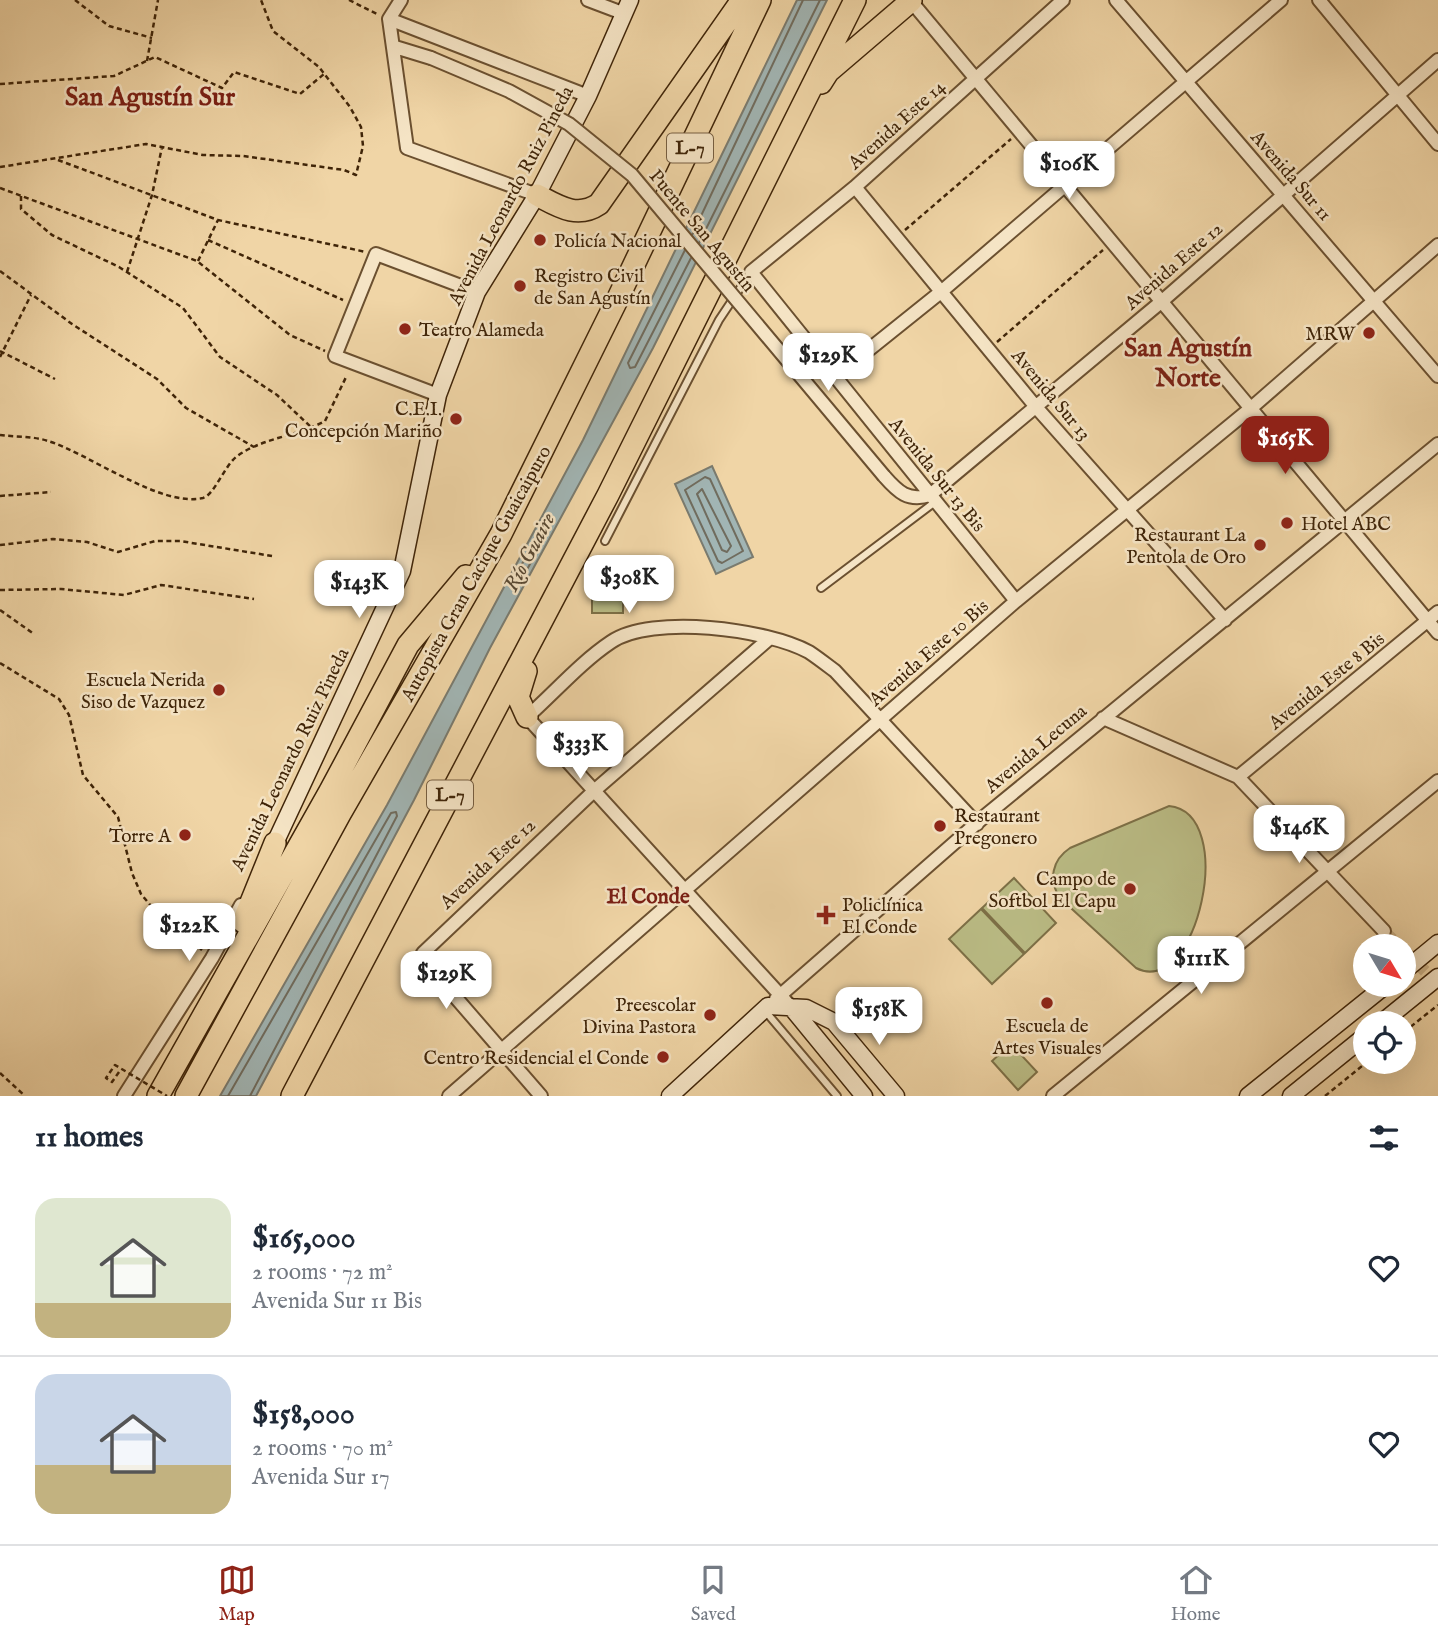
<!DOCTYPE html>
<html lang="en">
<head>
<meta charset="utf-8">
<style>
  :root { --surface:#fff; --page:#f6f6f7; --text:#1f2937; --muted:#747a83; --line:#e0e1e3; --accent:#8f2418 }
  body { margin:0; font-family:"IM FELL English",serif; background:var(--page); color:var(--text); height:100vh; display:flex; flex-direction:column; font-size:26px; white-space:nowrap }
  * { box-sizing:border-box; margin:0 }
  p { font-size:23px; color:var(--muted) }
  .icon { flex:none; width:38px; height:38px; fill:none; stroke:currentColor; stroke-width:2; stroke-linecap:round; stroke-linejoin:round }
  .map { position:relative; height:1096px; overflow:hidden }
  .side { display:flex; flex-direction:column; background:var(--surface); flex:1 }
  .side>* { flex:none }
  .needle { width:46px; rotate:128deg }
  .fabs { position:absolute; left:1353px; top:934px; display:grid; gap:14px }
  .fabs a { display:grid; place-items:center; width:63px; height:63px; border-radius:50%; background:var(--surface); box-shadow:0 7px 28px #0002; font-size:35px }
  .price { position:absolute; translate:-50% -60px; padding:0 16px; border-radius:14px; background:#fff; color:#222; font-size:23px; line-height:46px; filter:drop-shadow(0 2px 4px #0008) }
  .price::after { content:''; position:absolute; left:50%; top:42px; width:21px; height:16px; margin-left:-10px; background:inherit; clip-path:polygon(0 0,100% 0,50% 100%) }
  .price.active { background:var(--accent); color:#fff }
  ul { padding:0; list-style:none }
  li { display:flex; align-items:center; gap:21px; height:175px; padding:0 35px }
  li+li { border-top:2px solid var(--line) }
  li span { display:grid; place-items:center; flex:none; width:196px; height:140px; border-radius:21px; color:#555 }
  li>.icon { margin-inline-start:auto }
  span .icon { width:84px; height:84px; fill:#fffc; stroke-width:1 }
  li b { font-size:30px }
  h2 { display:flex; justify-content:space-between; align-items:center; height:84px; padding:0 35px; font-size:30px }
  .tabs { display:flex; justify-content:space-around; align-items:center; height:98px; border-top:2px solid var(--line); background:var(--surface); font-size:19px; color:var(--muted) }
  .tabs a { display:grid; justify-items:center; gap:4px }
  .tabs .active { color:var(--accent) }
  .map>svg:first-child { display:block }
  .green { fill:#bbbd86; stroke:#7d7047; stroke-width:2 }
  .water { fill:#a1b5b4; stroke:#7a7b6f; stroke-width:2 }
  .lines { fill:none; stroke-linecap:round; stroke-linejoin:round }
  .shore { stroke:#706c5e; stroke-width:2 }
  .street-tunnel { stroke:#cdb286; stroke-width:12; stroke-dasharray:12 6; stroke-linecap:butt }
  .lane-casing { stroke:#6b5030; stroke-width:10 }
  .street-casing { stroke:#6b5030; stroke-width:16 }
  .secondary-casing { stroke:#3f2408; stroke-width:19 }
  .highway-casing { stroke:#3f2408; stroke-width:24 }
  .path { stroke:#3f2408; stroke-width:2.5; stroke-dasharray:5 3.5; stroke-linecap:butt }
  .lane { stroke:#f5e4c5; stroke-width:6 }
  .street { stroke:#f5e4c5; stroke-width:12 }
  .secondary { stroke:#f5e4c5; stroke-width:16 }
  .highway { stroke:#f0d5a6; stroke-width:21 }
  .street-bridge-casing { stroke:#6b5030; stroke-width:16; stroke-linecap:butt }
  .path-bridge { stroke:#3f2408; stroke-width:2.5; stroke-dasharray:5 3.5; stroke-linecap:butt }
  .street-bridge { stroke:#f5e4c5; stroke-width:12 }
  .poi-dot { fill:#8f2418; stroke:#f5e4c5; stroke-width:2.5 }
  .labels { text-anchor:middle; stroke-width:5; stroke-linejoin:round; paint-order:stroke }
  .shield { fill:#f5e4c5; stroke:#765e41; stroke-width:2 }
  .shield-label { font-size:18px; font-weight:bold; fill:#3f2408 }
  .street-label { font-size:19px; fill:#3f2408; stroke:#f5e4c5 }
  .poi-label { font-size:19px; fill:#3f2408; stroke:#f5e4c5; text-anchor:end }
  .water-label { font-size:21px; font-style:italic; fill:#584833; stroke:#f5e4c5 }
  .neighbourhood-label { font-size:21px; font-weight:bold; fill:#7a1f14; stroke:#f5e4c5 }
  .district-label { font-size:26px; font-weight:bold; fill:#7a1f14; stroke:#f5e4c5 }
</style>
</head>
<body>
<div class="map">
<svg width="1438" height="1096" viewBox="0 0 1438 1096">
  <rect width="100%" height="100%" fill="#f0d5a6"/>
  <filter id="stains"><feTurbulence type="fractalNoise" baseFrequency=".00286" numOctaves="4"/><feColorMatrix values="0 0 0 0 .2 0 0 0 0 .09 0 0 0 0 .02 0 0 0 .5 -.17"/></filter>
  <radialGradient id="worn" r=".72"><stop offset=".6" stop-color="#630" stop-opacity="0"/><stop offset="1" stop-color="#630" stop-opacity=".3"/></radialGradient>
  <path class="green" d="M592,558H623V613H592Z
    M1169,806C1239,813 1197,999 1136,968L1060,898C1048,880 1052,860 1070,848Z
    M1014,878L1056,923L1025,953L982,908Z
    M981,909L1024,954L992,984L949,939Z
    M1011,1044L1037,1072L1018,1090L992,1061Z"/>
  <path class="water" d="M797,0H827L653,348L490,648L414,800L256,1096H220L387,805L583,440Z
    M712,466L753,557L716,574L675,484Z"/>
  <g class="lines">
    <path class="shore" d="M692,235L803,0
      M699,243L820,0
      M685,250L628,363L630,368L635,367L691,258
      M705,477L710,479L743,551L722,563L718,561L685,490Z
      M702,489L731,546L727,552L722,550L697,494Z
      M538,543L539,548L525,573L521,574L519,569L533,545Z
      M228,1096L391,813L396,812L397,816L250,1096"/>
    <path class="street-tunnel" d="M1384,931L1400,947
      M1404,950L1438,984"/>
    <g class="lane-casing">
      <path id="lane" d="M605,541L719,320L751,272
        M821,588L935,502
        M766,1012L837,1096"/>
    </g>
    <g class="street-casing">
      <path id="street" d="M401,0L389,19L407,148L537,195
        M588,0L625,14
        M910,0L1438,633
        M1116,0L1438,376
        M1319,0L1438,144
        M389,19L588,96
        M395,47L431,58
        M855,187L1036,407L1225,620
        M836,376L942,291L1281,0
        M438,395L335,356L376,254L477,292
        M884,476C898,492 908,502 930,495L1161,302L1438,60
        M1016,601L751,272L855,187L1063,0
        M1103,718L1238,777L1384,931
        M1238,777L1438,612
        M776,999L985,816L1438,444
        M791,1007L527,717C554,693 581,662 611,642C652,614 767,629 809,652C818,658 827,665 835,671L977,824
        M124,1096L212,958L241,905
        M449,1096L1016,601L1250,409L1438,245
        M541,1096L425,962L423,953L595,790L770,638
        M1053,1096L1438,781"/>
    </g>
    <g class="secondary-casing">
      <path id="secondary" d="M275,843L402,571L438,395L477,292L537,195L588,96L630,0
        M1404,971L1438,943
        M791,1007L864,1096
        M1380,1024L1438,977
        M670,1096L768,1006L806,1008L834,1022L896,1096
        M1248,1096L1386,985
        M1291,1096L1365,1036"/>
    </g>
    <g class="highway-casing">
      <path id="highway" d="M821,83L828,72L911,1
        M537,195C558,206 577,219 599,204L742,0
        M526,671L518,697L527,717
        M243,922L275,843
        M158,1096L330,791L408,645L466,576
        M186,1096L340,814L501,534L619,296L760,0
        M292,1096L608,495L855,0"/>
    </g>
    <path class="path" d="M75,0L109,26L152,38
      M349,0L377,14
      M147,61L158,0
      M0,84L114,76L155,57L222,88L234,72L300,94L324,74
      M58,160L218,220L366,252
      M0,167L146,144L203,155L243,156L344,170L356,175L363,146L361,127L350,107L319,67L273,31L261,0
      M0,188L197,261L290,335L325,351
      M21,196V209L52,235L119,267L183,308L220,357L277,395L312,428
      M905,230L1011,139
      M208,240L343,300
      M198,261L218,220
      M0,271L72,324L157,379L186,408L254,447
      M127,272L152,195L162,147
      M997,342L1103,250
      M0,351L55,379
      M0,357L31,295
      M0,435C15,437 33,436 48,441C88,453 161,508 203,498C214,495 224,467 236,457C261,438 298,436 325,421L347,375
      M0,496L51,492
      M0,545L53,539L87,542L118,552L155,541H180L272,556
      M0,590L61,589L124,595L161,585L254,599
      M0,610L34,634
      M0,663L59,699L69,715L83,775L118,817L132,873L141,894L157,913L202,950
      M1404,1032L1438,1005
      M0,1073L25,1096
      M1325,1096L1367,1062"/>
    <use href="#lane" class="lane"/>
    <use href="#street" class="street"/>
    <use href="#secondary" class="secondary"/>
    <use href="#highway" class="highway"/>
    <g class="street-bridge-casing">
      <path id="street-bridge" d="M431,58L509,91L569,124L632,175L884,476"/>
    </g>
    <path class="path-bridge" d="M119,1072L112,1082L106,1078L115,1065L167,1096"/>
    <use href="#street-bridge" class="street-bridge"/>
  </g>
  <g class="poi-dot">
    <circle cx="540" cy="240" r="7"/>
    <circle cx="520" cy="286" r="7"/>
    <circle cx="405" cy="329" r="7"/>
    <circle cx="1369" cy="333" r="7"/>
    <circle cx="456" cy="419" r="7"/>
    <circle cx="1287" cy="523" r="7"/>
    <circle cx="1260" cy="545" r="7"/>
    <circle cx="219" cy="690" r="7"/>
    <circle cx="940" cy="826" r="7"/>
    <circle cx="185" cy="835" r="7"/>
    <circle cx="1130" cy="889" r="7"/>
    <path d="M822.5 904.5h7v7h7v7h-7v7h-7v-7h-7v-7h7z"/>
    <circle cx="1047" cy="1003" r="7"/>
    <circle cx="710" cy="1015" r="7"/>
    <circle cx="663" cy="1057" r="7"/>
  </g>
  <g class="labels">
    <g class="shield">
      <rect x="667" y="133.5" width="46" height="29" rx="5"/>
      <rect x="427" y="780.5" width="46" height="29" rx="5"/>
    </g>
    <g class="shield-label">
      <text x="690" y="154">L-7</text>
      <text x="450" y="801">L-7</text>
    </g>
    <g class="street-label">
      <text transform="translate(896 124) rotate(-42)" y="7">Avenida Este 14</text>
      <text transform="translate(1292 175) rotate(49)" y="7">Avenida Sur 11</text>
      <text transform="translate(510 195) rotate(-62)" y="7">Avenida Leonardo Ruiz Pineda</text>
      <text transform="translate(703 230) rotate(50)" y="7">Puente San Agustín</text>
      <text transform="translate(1173 265) rotate(-41)" y="7">Avenida Este 12</text>
      <text transform="translate(1052 394) rotate(50)" y="7">Avenida Sur 13</text>
      <text transform="translate(938 474) rotate(51)" y="7">Avenida Sur 13 Bis</text>
      <text transform="translate(475 573) rotate(-61)" y="7">Autopista Gran Cacique Guaicaipuro</text>
      <text transform="translate(928 652) rotate(-41)" y="7">Avenida Este 10 Bis</text>
      <text transform="translate(1326 680) rotate(-39)" y="7">Avenida Este 8 Bis</text>
      <text transform="translate(1035 748) rotate(-40)" y="7">Avenida Lecuna</text>
      <text transform="translate(289 759) rotate(-64)" y="7">Avenida Leonardo Ruiz Pineda</text>
      <text transform="translate(487 863) rotate(-43)" y="7">Avenida Este 12</text>
    </g>
    <g class="poi-label">
      <text x="554" y="247" text-anchor="start">Policía Nacional</text>
      <text x="534" y="282" text-anchor="start">Registro Civil<tspan x="534" dy="22">de San Agustín</tspan></text>
      <text x="419" y="336" text-anchor="start">Teatro Alameda</text>
      <text x="1355" y="340">MRW</text>
      <text x="442" y="415">C.E.I.<tspan x="442" dy="22">Concepción Mariño</tspan></text>
      <text x="1301" y="530" text-anchor="start">Hotel ABC</text>
      <text x="1246" y="541">Restaurant La<tspan x="1246" dy="22">Pentola de Oro</tspan></text>
      <text x="205" y="686">Escuela Nerida<tspan x="205" dy="22">Siso de Vazquez</tspan></text>
      <text x="954" y="822" text-anchor="start">Restaurant<tspan x="954" dy="22">Pregonero</tspan></text>
      <text x="171" y="842">Torre A</text>
      <text x="1116" y="885">Campo de<tspan x="1116" dy="22">Softbol El Capu</tspan></text>
      <text x="842" y="911" text-anchor="start">Policlínica<tspan x="842" dy="22">El Conde</tspan></text>
      <text x="696" y="1011">Preescolar<tspan x="696" dy="22">Divina Pastora</tspan></text>
      <text x="1047" y="1032" text-anchor="middle">Escuela de<tspan x="1047" dy="22">Artes Visuales</tspan></text>
      <text x="649" y="1064">Centro Residencial el Conde</text>
    </g>
    <g class="water-label">
      <text transform="translate(529 552) rotate(-62)" y="7">Río Guaire</text>
    </g>
    <g class="neighbourhood-label">
      <text x="648" y="903">El Conde</text>
    </g>
    <g class="district-label">
      <text x="150" y="105">San Agustín Sur</text>
      <text x="1188" y="356">San Agustín<tspan x="1188" dy="30">Norte</tspan></text>
    </g>
  </g>
  <rect width="100%" height="100%" filter="url(#stains)"/>
  <rect width="100%" height="100%" fill="url(#worn)"/>
</svg>
<div class="fabs">
<a><svg class="needle" viewBox="-14 -14 28 28"><path d="M0-13l5 13h-10z" fill="#e53935"/><path d="M0 13l5-13h-10z" fill="#747a83"/></svg></a>
<a><svg class="icon" aria-label="locate" viewBox="0 0 24 24"><circle cx="12" cy="12" r="6"/><path d="M12 2v4M12 18v4M2 12h4M18 12h4"/></svg></a>
</div>
<b class="price" style="left:1069px;top:201px">$106K</b>
<b class="price" style="left:828px;top:393px">$129K</b>
<b class="price active" style="left:1285px;top:476px">$165K</b>
<b class="price" style="left:629px;top:615px">$308K</b>
<b class="price" style="left:359px;top:620px">$143K</b>
<b class="price" style="left:580px;top:781px">$333K</b>
<b class="price" style="left:1299px;top:865px">$146K</b>
<b class="price" style="left:189px;top:963px">$122K</b>
<b class="price" style="left:1201px;top:996px">$111K</b>
<b class="price" style="left:446px;top:1011px">$129K</b>
<b class="price" style="left:879px;top:1047px">$158K</b>
</div>
<section class="side">
<h2>11 homes<svg class="icon" aria-label="filters" viewBox="0 0 24 24"><path d="M4 7h16M4 17h16"/><circle cx="9" cy="7" r="2"/><circle cx="15" cy="17" r="2"/></svg></h2>
<ul>
<li><span style="background:linear-gradient(#dfe7d0 75%,#c2b280 0)"><svg class="icon" aria-label="home" viewBox="0 0 24 24"><path d="M3 11l9-7 9 7M6 9v11h12V9"/></svg></span><div><b>$165,000</b><p>2 rooms · 72 m²</p><p>Avenida Sur 11 Bis</p></div><svg class="icon" aria-label="heart" viewBox="0 0 24 24"><path d="M12 20l-8-8c-3-5 5-10 8-4 3-6 11-1 8 4z"/></svg></li>
<li><span style="background:linear-gradient(#c9d6e8 65%,#c2b280 0)"><svg class="icon" aria-label="home" viewBox="0 0 24 24"><path d="M3 11l9-7 9 7M6 9v11h12V9"/></svg></span><div><b>$158,000</b><p>2 rooms · 70 m²</p><p>Avenida Sur 17</p></div><svg class="icon" aria-label="heart" viewBox="0 0 24 24"><path d="M12 20l-8-8c-3-5 5-10 8-4 3-6 11-1 8 4z"/></svg></li>
</ul>
</section>
<nav class="tabs">
<a class="active"><svg class="icon" aria-label="map" viewBox="0 0 24 24"><path d="M3 6l6-2 6 2 6-2v14l-6 2-6-2-6 2zM9 4v14M15 6v14"/></svg>Map</a>
<a><svg class="icon" aria-label="saved" viewBox="0 0 24 24"><path d="M7 4h10v16l-5-4-5 4z"/></svg>Saved</a>
<a><svg class="icon" aria-label="home" viewBox="0 0 24 24"><path d="M3 11l9-7 9 7M6 9v11h12V9"/></svg>Home</a>
</nav>
</body>
</html>
